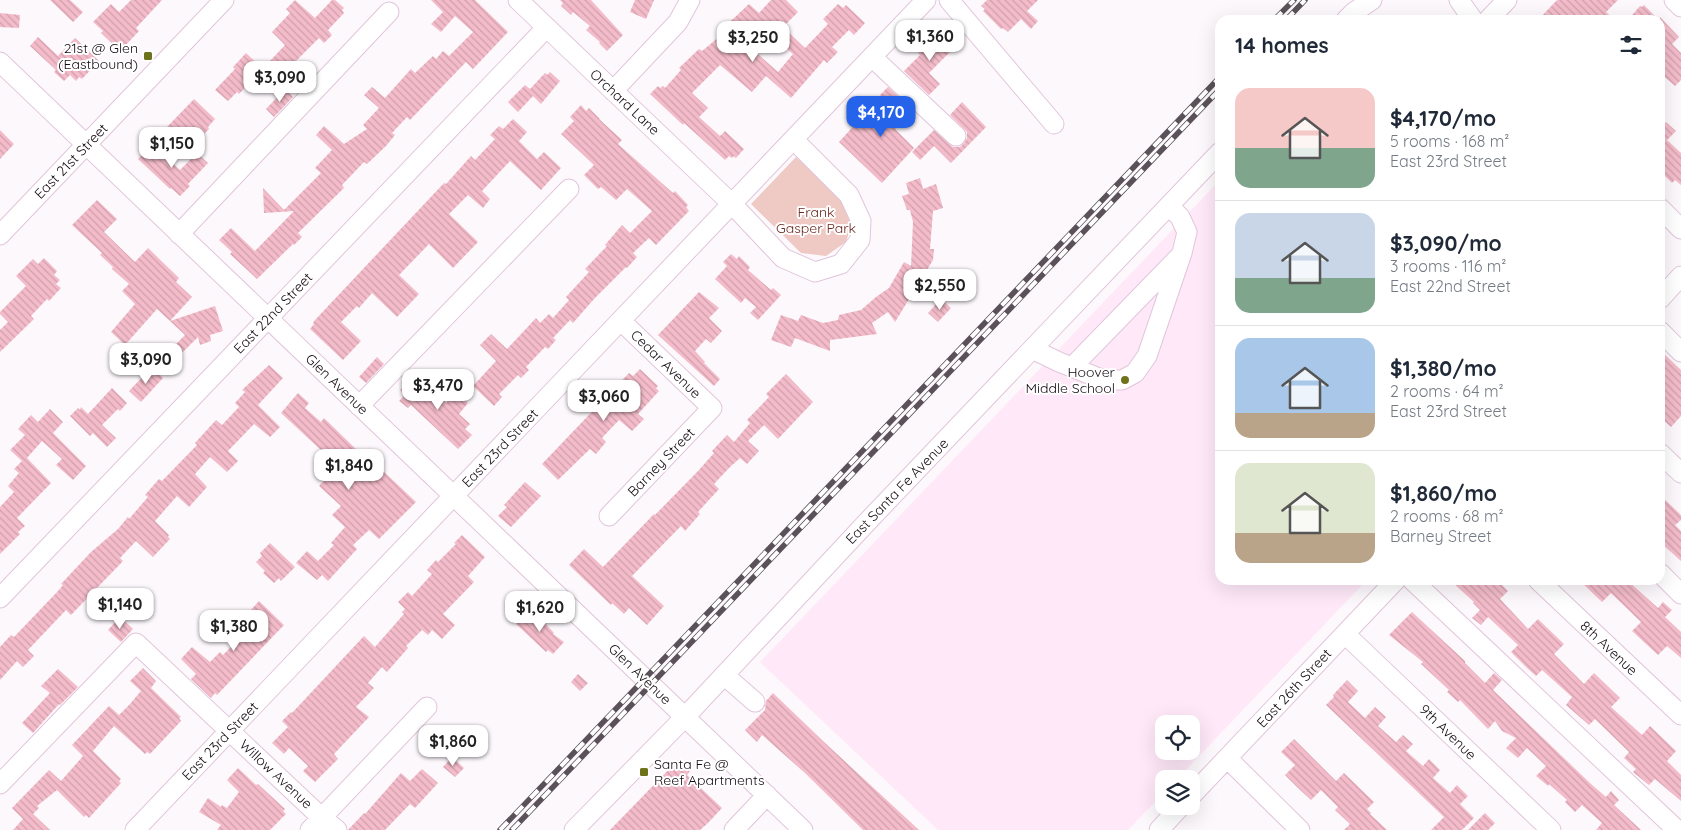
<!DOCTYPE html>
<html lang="en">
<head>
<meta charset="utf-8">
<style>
  :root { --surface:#fff; --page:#f2f2f3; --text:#1f2937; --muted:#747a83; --line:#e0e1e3; --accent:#2563eb }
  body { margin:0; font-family:Quicksand,sans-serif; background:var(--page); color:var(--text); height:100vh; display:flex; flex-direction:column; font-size:19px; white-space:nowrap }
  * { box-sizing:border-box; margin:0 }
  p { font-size:16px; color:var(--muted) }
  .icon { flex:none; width:28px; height:28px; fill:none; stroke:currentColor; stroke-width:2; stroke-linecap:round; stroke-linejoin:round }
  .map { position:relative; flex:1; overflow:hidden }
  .panel { position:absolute; left:1215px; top:15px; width:450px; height:570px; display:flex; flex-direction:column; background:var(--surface); border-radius:15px; box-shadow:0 5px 20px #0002 }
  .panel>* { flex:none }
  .fabs { position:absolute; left:1155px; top:715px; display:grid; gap:10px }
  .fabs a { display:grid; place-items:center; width:45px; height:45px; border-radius:10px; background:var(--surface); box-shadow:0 5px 20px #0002; font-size:25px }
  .price { position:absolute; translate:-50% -42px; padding:0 11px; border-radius:10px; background:#fff; color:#222; font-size:16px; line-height:32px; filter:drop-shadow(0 1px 2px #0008) }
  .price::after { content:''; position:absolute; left:50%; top:30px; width:15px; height:11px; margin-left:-8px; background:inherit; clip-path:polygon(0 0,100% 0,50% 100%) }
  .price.active { background:var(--accent); color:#fff }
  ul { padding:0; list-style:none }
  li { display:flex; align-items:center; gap:15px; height:125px; padding:0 20px }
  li+li { border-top:1px solid var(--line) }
  li span { display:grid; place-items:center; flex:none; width:140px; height:100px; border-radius:15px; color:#555 }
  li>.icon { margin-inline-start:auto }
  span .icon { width:60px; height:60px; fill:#fffc; stroke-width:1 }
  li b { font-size:21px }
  h2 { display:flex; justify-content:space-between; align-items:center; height:60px; padding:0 20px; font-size:21px }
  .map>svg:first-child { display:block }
  .built { fill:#ffe9f9; fill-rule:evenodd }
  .park { fill:#efc9c3 }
  .building { fill:url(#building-back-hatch); fill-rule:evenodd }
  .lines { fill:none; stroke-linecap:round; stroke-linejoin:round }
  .minor-casing { stroke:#e1c5db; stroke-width:21 }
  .minor { stroke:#fff; stroke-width:19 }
  .rail-casing { stroke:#5a5258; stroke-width:5.5 }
  .rail { stroke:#fff; stroke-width:4; stroke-dasharray:11; stroke-linecap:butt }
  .poi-dot { fill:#6e731b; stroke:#fff; stroke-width:2 }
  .labels { text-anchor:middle; stroke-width:4; stroke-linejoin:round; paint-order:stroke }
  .poi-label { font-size:14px; fill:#140b12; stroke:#fff; text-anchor:end }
  .street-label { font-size:14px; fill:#140b12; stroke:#fff }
  .park-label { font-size:14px; fill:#6b2920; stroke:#fff }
</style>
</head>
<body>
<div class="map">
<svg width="1681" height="830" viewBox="0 0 1681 830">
  <defs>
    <pattern id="building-back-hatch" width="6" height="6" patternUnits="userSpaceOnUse" patternTransform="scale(1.25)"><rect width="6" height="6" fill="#f4bcca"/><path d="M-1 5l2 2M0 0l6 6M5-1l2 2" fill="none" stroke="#d0a0ac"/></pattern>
  </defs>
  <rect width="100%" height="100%" fill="#fdf8fc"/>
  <path class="built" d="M1220,180V580H1367L1177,779H1164V793L1128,830H938L760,662ZM1164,724H1191V751H1164Z"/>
  <path class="park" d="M796,157L846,201L853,220L846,242L826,256L801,253L751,204Z"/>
  <path class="building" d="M50,0H70L83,12L73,22Z
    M131,0H162L136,28L139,31L124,47L120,43L116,47L101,33L103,31L93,22L111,4L119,12Z
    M295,0L315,18L332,0H335L344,8L342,10L344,13L328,30L332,35L324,43L319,38L295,62L302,68L291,80L270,61L285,45L272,32L290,13L286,9Z
    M431,0H475L508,32L473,69L466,62L410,120L407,117L392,133L395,135L386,146L367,164L364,162L342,185L344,188L298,233L302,237L294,245L293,244L257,279L230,254L232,252L219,240L231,228L255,251L294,211L264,213L263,188L284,210L321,173L315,168L332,150L316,135L324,126L344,144L367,129L363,125L379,108L364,95L372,87L385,98L411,69L415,73L433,56L436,59L443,51L449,56L473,32L455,16L441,32L431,24L443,12Z
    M560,0H591L623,35L607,51L599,43L600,42L586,30L590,26L573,12L571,15L561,6L563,3Z
    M635,0H654L646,19L630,12Z
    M771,0H786L798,12L783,27L805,48L828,24L823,19L838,4L843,8L846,5L865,23L854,35L849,30L832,47L838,52L827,63L824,60L791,98L766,76L752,92L720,65L692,93L708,108L699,117L720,136L725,131L744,149L736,158L734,156L732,158L729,156L725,160L684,123L683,125L650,94L658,86L660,88L663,86L665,88L681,70L679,68L699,49L702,51L719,37L717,34L749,4L759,13ZM768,33L793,54L778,72L752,49Z
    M987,0H1038L1027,11L1038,21L1031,29L1021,19L1008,32L1003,28L1001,29L983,11L985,9L981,6Z
    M1557,0H1618L1606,12L1615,20H1598L1594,16L1590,20H1538Z
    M1644,5L1659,20H1628L1640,6L1642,7Z
    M0,13L20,15L19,28L0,27Z
    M1660,17L1679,37L1672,44L1681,53V80L1675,86L1660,73Z
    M941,30L956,46L929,73L940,84L929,95L904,71L920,55L918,53Z
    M38,37L58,56L75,38L99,61L82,79L79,77L76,81L70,75L64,81L54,72L56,70L30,46Z
    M246,53L263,69L239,94L237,92L228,101L215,90L235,69L233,67Z
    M550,72L560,81L541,104L533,96L518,112L508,102L525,85L530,89L545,73L547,75Z
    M888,87L913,111L895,129L914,148L882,183L839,142L859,120L863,124L885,100L880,95Z
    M285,89L293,97L274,117L266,109Z
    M194,99L215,119L208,127L209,129L190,149L167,127Z
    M962,102L986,127L951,163L934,146L920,160L912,152L934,130L953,147H960L964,143L967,138V132L950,115Z
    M581,105L586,111L589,108L600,119H599L622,140L618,144L673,193L675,191L688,205L686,207L689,211L656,245L649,238L633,253L637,257L627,268L626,267L594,299L573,323L570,320L553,338L556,340L548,349L545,347L526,367L529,370L521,378L518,375L499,394L502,397L494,406L473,386L496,361L480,345L491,334L507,349L536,318L540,323L549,314L553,318L569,300L566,297L589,272L585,269L607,246L605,245L622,225L630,233L652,211L627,189L616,200L601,187L598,189L584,175L594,165L561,134L574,121L570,117Z
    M513,119L527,132L519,141L537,159L544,152L561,168L541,190L510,161L482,191L490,199L483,208L468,195L449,214L478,242L453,268L429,244L399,275L419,294L397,317L372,293L359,308L357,306L341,322L361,341L343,360L310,329L314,324L313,323L315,320L444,183L446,184L471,156L475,160L495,139L490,135L499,126L503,129Z
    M1666,122L1676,131L1667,140L1681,153V185L1675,180L1672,183L1662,173L1663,172L1660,168V128Z
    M0,130L14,144L0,159Z
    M152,144L180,170L197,153L208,163L188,184L190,186L180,196L171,188L170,189L138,159Z
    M920,178L923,189L936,184L943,208L933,211L930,249H934L933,260L895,322L888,312L872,323L877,334L830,340V351L795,338L791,347L771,340L781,315L798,321L801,315L823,323L838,320L839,315L861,310L876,297L889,288L904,262L911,266L913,222L910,210H907L902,196L909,194L906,183Z
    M97,200L117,219L104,232L135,262L148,248L179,278L176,282L192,297L170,321L157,309L125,345L111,332L135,304L122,291L129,284L112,269L113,267L100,255L102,253L72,225Z
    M731,254L737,259L739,256L750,267L748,270L771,290L773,288L781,295L758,320L750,313L756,307L745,298L741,303L715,279L727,266L723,262Z
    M44,258L57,271L54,275L60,280L56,284L61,288L49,301L47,299L31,316L34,319L0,352V330L8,322L0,314V312L26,286L16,276L33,259L38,264Z
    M699,292L719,308L709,318L722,331L711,343L706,339L695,351L705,362L704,363L720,379L714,386L658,335Z
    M941,299L951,308L938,322L928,313Z
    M215,306L223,331L210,335L211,341L200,345L198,337L182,353L174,346L185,335L170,321Z
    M1660,350L1681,370V416L1671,427L1660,417Z
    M377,357L384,364L366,383L359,377Z
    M269,365L283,378L258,405L280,427L270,437L254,424L228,451L238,461L227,472L210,457L195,474L207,487L189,507L177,496L155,521L169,535L168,537L170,539L153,557L136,541L120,558L123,561L71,615L66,610L28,650L34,656L23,667L17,661L0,680V647L11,635L14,637L58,591L63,585L61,584L91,552L118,529L128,517L129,519L148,497L145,495L159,479L162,481L197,445L195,443L216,420L222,425L239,407L235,403L245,392L242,390Z
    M152,367L163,378L141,402L129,391Z
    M640,369L658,386L656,388L659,391L638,414L644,419L632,431L619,420L602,438L606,442L596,454L590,449L558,480L542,464L629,373L633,376Z
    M786,374L813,402L778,439L764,425L748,441L759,451L747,464L740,458L730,467L714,484L719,489L698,512L700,514L685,531L681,526L632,576L664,606L647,625L629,608L624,614L612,603L611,605L569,565L584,549L603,567L654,514L655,515L698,471L714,453L712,451L727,435L734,442L750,423L747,420L769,397L766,394Z
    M411,379L418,386L424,380L446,403L457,392L468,403L459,414L470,424L465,429L472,435L458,449L411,405L408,408L399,401L405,395L400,390Z
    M112,388L127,403L120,411L118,409L102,425L116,438L107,447L93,433L90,436L70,416L78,408L80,410L81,407L88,414Z
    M298,393L309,403L305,408L321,422L324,418L360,453L362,451L416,502L379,539L369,530L353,545L357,549L328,581L322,575L317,580L296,563L307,551L318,561L334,545L331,543L345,527L332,515L341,506L319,486L338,466L281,413Z
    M50,409L63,422L53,433L86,466L73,480L56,465L62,459L42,441L27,458L51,483L17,518L25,526L18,532L20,534L0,554V507L14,492L8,486L19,473L14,469L22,461L10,450L25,435L18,429L31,415L38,422Z
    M525,482L541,496L511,527L498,516L507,507L504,505Z
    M1660,495L1681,515V520L1675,525L1681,531V561L1660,542Z
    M462,535L485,557L468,576L474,582L443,614L455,625L442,639L432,630L428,635L422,630L406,646L408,648L387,672L382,667L368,683L374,688L356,707L369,717L334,754L338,759L315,782L303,771L308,766L289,748L284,754L272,743L288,727L282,721L291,712L292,713L364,636L375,647L404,614L402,612L405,609L398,602L408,592L412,596L432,574L427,570L436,560L438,562L456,544L454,543Z
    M270,543L295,567L281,581L279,578L274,583L263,573L265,571L256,562L262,556L260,553Z
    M1450,580H1497L1508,591L1500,599L1528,629L1538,619L1564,644L1554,654L1584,684L1594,673L1620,698L1611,707L1642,735L1650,726L1676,751L1667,761L1681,775V801L1655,779L1649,785L1633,772L1636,769L1624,758L1629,752L1595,719L1589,725L1566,705L1572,697L1542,670L1536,676L1527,668L1511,652L1518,645L1488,617L1481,625L1472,618L1480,610L1473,603L1474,602Z
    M1579,580H1627L1658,608L1663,602L1672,610L1665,617L1681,632V658L1667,646L1658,655L1632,631L1641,622L1611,593L1602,602Z
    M259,601L284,625L217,695L215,693L211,698L191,679L196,674L181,659L192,647L210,662L220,652L223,655L244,634L239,628L253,614L250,611Z
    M528,611L542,626L545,623L554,633L553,634L564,642L553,654L548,650L546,652L516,624Z
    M1412,612L1465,661V663L1485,683L1494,673L1502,680L1493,690L1591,784L1606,797L1611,791L1619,800L1614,805L1641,830H1596L1602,823L1582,805L1575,812L1565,802L1567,800L1549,784L1548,786L1536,776L1546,766L1527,748L1518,758L1506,748L1516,738L1502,731L1495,721L1488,729L1460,700L1458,702L1447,692L1449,690L1421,664L1423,662L1389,635Z
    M120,617L133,629L121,642L108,630Z
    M143,668L156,681L151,688L181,717L179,718L181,721L150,754L147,752L145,754L114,726L93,751L121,779L119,781L121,783L89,818L86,815L84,817L57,790L37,806L39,808L33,814L50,830H13L23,819L12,808L49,770L61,781L76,764L83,756L72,745L109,706L119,715L130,704L141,691L130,681Z
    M58,669L78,687L60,705L59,704L33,733L22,723L50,693L41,686Z
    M578,674L588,683L580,691L571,682Z
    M1347,680L1358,691L1348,702L1365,718L1375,707L1386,717L1378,726L1396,742L1403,735L1413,744L1406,751L1423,766L1429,759L1440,770L1433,778L1450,793L1457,785L1468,796L1460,804L1474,818L1462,830H1431L1444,817L1326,705L1334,697L1333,695Z
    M773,693L824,742L919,830H863L805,773L762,735L757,742L745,730L765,710L766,701Z
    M452,726L468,742L458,753L442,738Z
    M1294,739L1336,781L1344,773L1374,802L1367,809L1371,813L1370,814L1387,830H1344L1350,824L1335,810L1338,807L1321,790L1311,800L1299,789L1285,775L1295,765L1281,752Z
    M452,757L464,768L455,777L443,767Z
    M678,760L690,771L687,775L722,808L708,823L700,830H610Z
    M238,768L256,785L258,784L285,809L283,811L286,814L270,830H217L221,825L199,812L208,798L221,807L222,805L227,808L239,792L227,780Z
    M422,769L438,783L415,808L410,804L385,830H348L364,813L365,814L401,773L410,781Z
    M1485,813L1495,823L1488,830H1468Z"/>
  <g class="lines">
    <g class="minor-casing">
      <path id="minor" d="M518,0L732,204L783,258L815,272L841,264L860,240L861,221L849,195L794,140
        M949,0L1054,124
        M1459,0L1473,20
        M1674,0L1681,7
        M1346,20L1354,12L1372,0
        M1488,20L1507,0
        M872,57L956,136
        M0,62L803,830
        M613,91L678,22L690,0
        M1660,208L1681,229
        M179,234L389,12
        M0,235L224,0
        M1660,299L1681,276
        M1660,331L1681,352
        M1032,349L1059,362L1104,380H1122L1135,373L1147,356L1182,253L1187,232L1180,217L1169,206
        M1072,367L1179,257
        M359,406L569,189
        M1660,453L1681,473
        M609,516L712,408L621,321
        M1660,573L1681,594
        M1412,580L1677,830
        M1538,580L1681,715
        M0,598L546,28
        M1345,634L1551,830
        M724,675L755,702
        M1227,758L1300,830
        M0,784L136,643L322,818L337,830
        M1191,796L1396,580
        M135,830L926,0
        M310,830L427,707
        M574,830L685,717L869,520L1220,152
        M734,830L767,795
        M1159,830L1181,806"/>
    </g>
    <use href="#minor" class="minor"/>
    <g class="rail-casing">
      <path id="rail" d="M1274,20L1294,0
        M1286,20L1305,0
        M500,830L1220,77
        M512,830L1220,89"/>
    </g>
    <use href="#rail" class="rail"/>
  </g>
  <g class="poi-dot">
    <rect x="143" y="51" width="10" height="10" rx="2.5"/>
    <circle cx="1125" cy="380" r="5"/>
    <rect x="639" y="767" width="10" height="10" rx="2.5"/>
  </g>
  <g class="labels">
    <g class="poi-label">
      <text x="138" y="53">21st @ Glen<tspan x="138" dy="16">(Eastbound)</tspan></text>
      <text x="1115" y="377">Hoover<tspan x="1115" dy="16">Middle School</tspan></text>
      <text x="654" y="769" text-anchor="start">Santa Fe @<tspan x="654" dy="16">Reef Apartments</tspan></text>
    </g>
    <g class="street-label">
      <text transform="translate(625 102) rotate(43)" y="5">Orchard Lane</text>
      <text transform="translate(71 161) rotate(-46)" y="5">East 21st Street</text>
      <text transform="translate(273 313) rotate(-46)" y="5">East 22nd Street</text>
      <text transform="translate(666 364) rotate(44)" y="5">Cedar Avenue</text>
      <text transform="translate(337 384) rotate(44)" y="5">Glen Avenue</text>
      <text transform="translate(500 448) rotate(-46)" y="5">East 23rd Street</text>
      <text transform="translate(661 462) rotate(-46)" y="5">Barney Street</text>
      <text transform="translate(897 491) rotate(-46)" y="5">East Santa Fe Avenue</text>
      <text transform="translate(1609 648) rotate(43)" y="5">8th Avenue</text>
      <text transform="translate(640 674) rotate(44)" y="5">Glen Avenue</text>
      <text transform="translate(1294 688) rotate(-47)" y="5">East 26th Street</text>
      <text transform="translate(1448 732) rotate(44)" y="5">9th Avenue</text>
      <text transform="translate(220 741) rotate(-46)" y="5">East 23rd Street</text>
      <text transform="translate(276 774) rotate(43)" y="5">Willow Avenue</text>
    </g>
    <g class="park-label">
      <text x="816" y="217">Frank<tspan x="816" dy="16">Gasper Park</tspan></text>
    </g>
  </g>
</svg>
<div class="fabs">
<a><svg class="icon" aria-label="locate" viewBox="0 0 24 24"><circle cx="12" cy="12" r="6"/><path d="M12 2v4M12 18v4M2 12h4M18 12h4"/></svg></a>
<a><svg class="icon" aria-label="layers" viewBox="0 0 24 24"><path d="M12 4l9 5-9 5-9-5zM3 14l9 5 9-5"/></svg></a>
</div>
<b class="price" style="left:930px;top:62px">$1,360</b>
<b class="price" style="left:753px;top:63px">$3,250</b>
<b class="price" style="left:280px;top:103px">$3,090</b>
<b class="price active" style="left:881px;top:138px">$4,170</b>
<b class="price" style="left:172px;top:169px">$1,150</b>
<b class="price" style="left:940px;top:311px">$2,550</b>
<b class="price" style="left:146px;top:385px">$3,090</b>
<b class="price" style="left:438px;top:411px">$3,470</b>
<b class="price" style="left:604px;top:422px">$3,060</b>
<b class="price" style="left:349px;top:491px">$1,840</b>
<b class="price" style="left:120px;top:630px">$1,140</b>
<b class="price" style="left:540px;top:633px">$1,620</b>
<b class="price" style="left:234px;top:652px">$1,380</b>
<b class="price" style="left:453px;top:767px">$1,860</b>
<section class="panel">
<h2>14 homes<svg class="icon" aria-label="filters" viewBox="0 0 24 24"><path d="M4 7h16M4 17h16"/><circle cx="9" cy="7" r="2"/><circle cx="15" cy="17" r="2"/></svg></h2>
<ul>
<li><span style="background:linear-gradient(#f6c9c9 60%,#7fa58c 0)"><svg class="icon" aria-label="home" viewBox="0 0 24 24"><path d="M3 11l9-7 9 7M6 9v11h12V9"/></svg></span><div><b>$4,170/mo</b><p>5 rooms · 168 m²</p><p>East 23rd Street</p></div></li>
<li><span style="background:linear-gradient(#c9d6e8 65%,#7fa58c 0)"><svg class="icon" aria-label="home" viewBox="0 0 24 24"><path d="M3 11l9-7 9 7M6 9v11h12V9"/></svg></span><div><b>$3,090/mo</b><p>3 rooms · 116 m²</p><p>East 22nd Street</p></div></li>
<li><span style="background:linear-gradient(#a9c7e8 75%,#b9a48a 0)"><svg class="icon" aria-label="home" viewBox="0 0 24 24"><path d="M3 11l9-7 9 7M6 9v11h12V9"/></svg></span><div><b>$1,380/mo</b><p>2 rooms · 64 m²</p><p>East 23rd Street</p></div></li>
<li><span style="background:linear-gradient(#dfe7d0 70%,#b9a48a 0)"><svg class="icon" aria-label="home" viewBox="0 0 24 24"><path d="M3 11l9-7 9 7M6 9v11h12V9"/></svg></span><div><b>$1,860/mo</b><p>2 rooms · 68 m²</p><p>Barney Street</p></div></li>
</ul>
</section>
</div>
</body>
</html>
